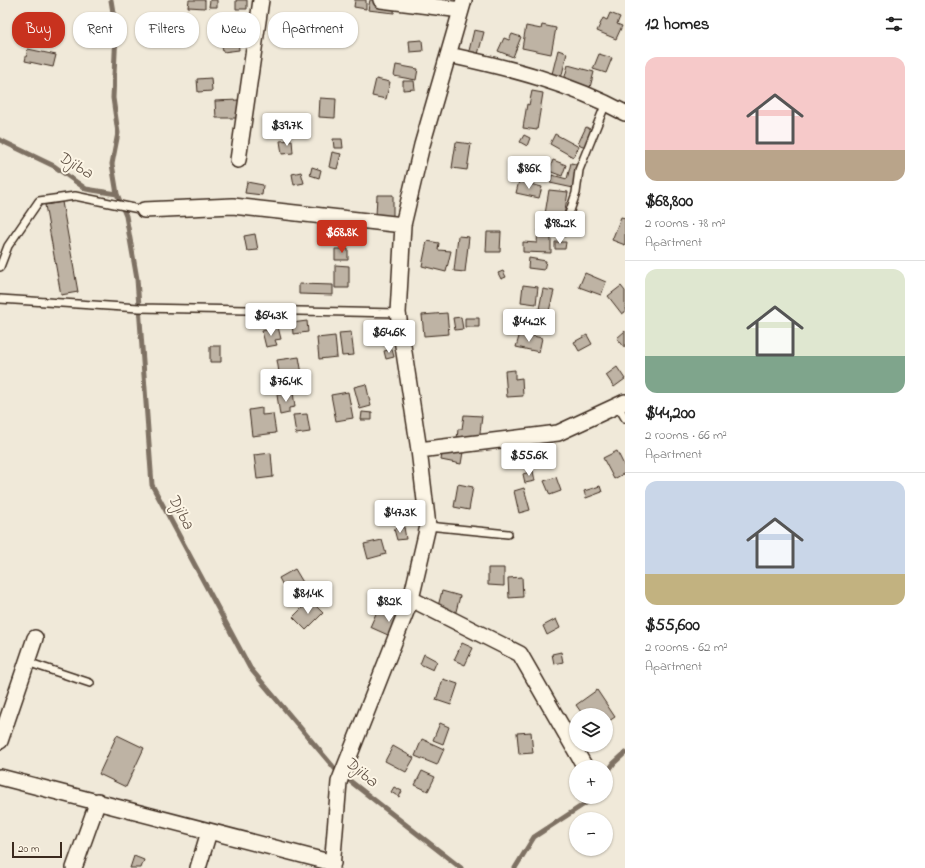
<!DOCTYPE html>
<html lang="en">
<head>
<meta charset="utf-8">
<style>
  :root { --surface:#fff; --page:#f2f2f2; --text:#222; --muted:#767676; --line:#e0e0e0; --accent:#c8321e }
  body { margin:0; font-family:"Indie Flower",sans-serif; background:var(--page); color:var(--text); height:100vh; display:flex; flex-direction:column; font-size:15px; white-space:nowrap }
  * { box-sizing:border-box; margin:0 }
  p { font-size:13px; color:var(--muted) }
  .icon { flex:none; width:22px; height:22px; fill:none; stroke:currentColor; stroke-width:2; stroke-linecap:round; stroke-linejoin:round }
  .map { position:relative; flex:1; overflow:hidden }
  .sheet { display:flex; flex-direction:column; background:var(--surface); width:300px }
  .sheet>* { flex:none }
  .guide { position:absolute; left:12px; top:12px; width:380px; height:36px; display:flex; gap:8px }
  .tools { position:absolute; left:569px; top:708px; display:grid; gap:8px }
  .tools a { display:grid; place-items:center; width:44px; height:44px; border-radius:50%; background:var(--surface); box-shadow:0 1px 3px #0004; font-size:20px }
  .scale { position:absolute; left:12px; bottom:10px; width:50px; box-sizing:border-box; padding-left:4px; border:2px solid #3b2a1e; border-top:0; font-size:11px; line-height:14px; white-space:nowrap; color:#3b2a1e; -webkit-text-stroke:3px #fcf5e5; paint-order:stroke }
  .price { position:absolute; translate:-50% -34px; padding:0 9px; border-radius:4px; background:#fff; color:#222; font-size:13px; line-height:26px; filter:drop-shadow(0 1px 2px #0008) }
  .price::after { content:''; position:absolute; left:50%; top:24px; width:12px; height:9px; margin-left:-6px; background:inherit; clip-path:polygon(0 0,100% 0,50% 100%) }
  .price.selected { background:var(--accent); color:#fff }
  ul { padding:0; list-style:none }
  li { display:grid; align-content:center; gap:8px; height:212px; padding:0 20px }
  li+li { border-top:1px solid var(--line) }
  li span { display:grid; place-items:center; height:124px; border-radius:12px; color:#555 }
  li>.icon { margin-inline-start:auto }
  span .icon { width:72px; height:72px; fill:#fffc; stroke-width:1 }
  li b { font-size:17px }
  h2 { display:flex; justify-content:space-between; align-items:center; height:48px; padding:0 20px; font-size:17px }
  .pill { padding:0 14px; border-radius:16px; background:var(--surface); box-shadow:0 1px 3px #0004; font-size:14px; line-height:36px }
  .pill.selected { background:var(--accent); color:#fff }
  main { display:flex; flex:1; min-height:0 }
  .map>svg:first-child { display:block }
  .lines { fill:none; stroke-linecap:round; stroke-linejoin:round }
  .stream { stroke:#7e7163; stroke-width:5 }
  .building { fill:#beb3a4; stroke:#3b2a1e }
  .service-casing { stroke:#3b2a1e; stroke-width:10 }
  .minor-casing { stroke:#3b2a1e; stroke-width:18 }
  .service { stroke:#fcf5e5; stroke-width:7 }
  .minor { stroke:#fcf5e5; stroke-width:15 }
  .labels { text-anchor:middle; stroke-width:4; stroke-linejoin:round; paint-order:stroke }
  .water-label { font-size:17px; font-style:italic; fill:#625346; stroke:#fcf5e5 }
</style>
</head>
<body>
<main>
<div class="map">
<svg width="625" height="868" viewBox="0 0 625 868">
  <rect width="100%" height="100%" fill="#f0e9d9"/>
  <filter id="ink" filterUnits="userSpaceOnUse"><feTurbulence type="fractalNoise" baseFrequency=".025" numOctaves="2"/><feDisplacementMap in="SourceGraphic" scale="8" xChannelSelector="R" yChannelSelector="G"/><feConvolveMatrix kernelMatrix="1 2 1 2 8 2 1 2 1" color-interpolation-filters="sRGB"/></filter>
  <g filter="url(#ink)">
    <g class="lines">
      <path class="stream" d="M111,0L116,31L113,98L118,133L112,164L117,194L126,216L137,279L152,485L250,668L336,770L461,868
        M0,140L54,166L86,189L117,194
        M606,774L614,763L625,753
        M515,868L534,837L589,801L591,797"/>
    </g>
    <path class="building" d="M189,0H205V8L188,7Z
      M210,0H217V7H209Z
      M236,0H247V9H236Z
      M355,0H366V9L354,7Z
      M370,0L395,2L394,13L368,10Z
      M610,13L620,17L617,24L622,26L616,39L597,31L603,18L607,20Z
      M542,25L556,28L551,54L522,48L526,26L541,29Z
      M474,30L484,32L477,58L468,55Z
      M237,31L239,50L223,52L220,33Z
      M512,34L521,37L513,57L498,51L504,38L509,40Z
      M422,40L423,51L410,52L409,41Z
      M28,49L56,55L53,67L25,61Z
      M558,50L567,53L559,88L549,86Z
      M599,54L612,58L606,73L593,69Z
      M396,65L418,69L416,80L394,76Z
      M568,65L594,72L588,95L562,88Z
      M211,78L212,91L198,92L197,79Z
      M376,79L390,82L386,99L372,96Z
      M403,81H414L415,89L403,90Z
      M532,91L543,93L537,130L523,128L527,104L529,105Z
      M320,98L336,99L335,118L319,117Z
      M239,100L240,118H216L215,101Z
      M586,127L596,132L588,148L578,144Z
      M555,134L579,147L573,157L550,144Z
      M524,135L530,138L527,146L520,142Z
      M333,139H342L343,148H334Z
      M292,140L293,153L282,154L280,141Z
      M456,142L471,144L467,170L452,168Z
      M332,152L341,154L337,169L329,167Z
      M553,160L566,165L562,176L549,171Z
      M571,163L584,166L578,189L550,183L552,175L567,179Z
      M312,167L321,170L319,178L310,175Z
      M301,172L304,183L294,185L292,174Z
      M519,181L542,187L539,198L516,193Z
      M247,182L263,185L262,195L245,193Z
      M549,190L568,192L563,222L544,220Z
      M377,195H393V217L376,216Z
      M62,202L78,292L61,295L45,205Z
      M621,217L625,218V245L612,240Z
      M538,230L551,233V253L523,252V242L537,243Z
      M487,232H501L500,252H486Z
      M255,234L258,250L247,251L244,236Z
      M458,236L469,237L465,272L454,271Z
      M427,241L439,243L438,250L451,251L446,272L422,266Z
      M555,242H566L565,249H555Z
      M335,249H348V260H335Z
      M529,258L546,261L544,270L528,268Z
      M335,265L349,266V288H335Z
      M503,271L506,277L501,279L498,273Z
      M585,273L606,282L601,295L579,287Z
      M299,284L333,285V295L299,294Z
      M523,285L538,287L536,304L521,302Z
      M621,286L625,291V312L622,314L608,296Z
      M543,289L554,291L549,311L539,309Z
      M447,313L449,334L424,336L422,315Z
      M461,317L463,329L455,330L453,318Z
      M465,318H479V327H465Z
      M307,321L308,332L293,334L292,323Z
      M278,327L281,339L275,340L277,345L266,347L262,331Z
      M625,331V348L617,338Z
      M351,332L354,355L342,356L339,333Z
      M520,333L542,338L539,352L516,347Z
      M587,335L592,344L579,351L574,342Z
      M335,336L337,357L319,359L317,338Z
      M210,346H221V362H210Z
      M392,349L394,357L386,359L384,351Z
      M299,357L302,374L280,378L277,360Z
      M617,367L625,379L614,387L606,375Z
      M515,370V379L522,378L523,396L507,397L505,371Z
      M366,384L371,406L360,409L354,387Z
      M293,392L295,407L289,408V413L280,415L277,395Z
      M348,392L353,418L336,421L331,395Z
      M262,408V415L273,414L276,433L252,436L249,410Z
      M362,412L372,413V420H361Z
      M307,414L310,432L296,434L293,415Z
      M464,415L482,416L479,441L457,439L458,429H462Z
      M443,448L463,452L461,464L441,460Z
      M617,451L625,467V473L614,479L603,458Z
      M271,453L273,477L257,479L254,455Z
      M533,471L535,481L525,483L523,474Z
      M556,477L561,491L550,495L544,481Z
      M458,484L473,487L469,510L454,507Z
      M600,486L602,492L586,498L584,491Z
      M524,488L530,510L519,513L514,491Z
      M404,527L406,539L397,540L394,529Z
      M382,540L386,554L368,559L364,544Z
      M488,568H504V586L488,585Z
      M295,569L304,584L287,593L279,578Z
      M522,577L523,597L509,598L508,578Z
      M442,591L460,596L454,619L436,614Z
      M310,600L323,613L306,630L293,617Z
      M378,609L388,613L390,610L407,617L397,639L370,627Z
      M556,619L560,628L547,635L543,626Z
      M462,643L473,648L465,665L454,660Z
      M561,652L563,662L554,664L552,654Z
      M424,654L437,661L433,670L420,664Z
      M443,679L458,684L451,705L436,700Z
      M597,690L615,717L606,723V715H583L576,705Z
      M440,723L449,727L443,744L433,740Z
      M531,732L533,753L519,754L517,733Z
      M117,735L144,748L126,787L99,774Z
      M422,739L444,749L437,765L415,756Z
      M393,746L414,758L406,772L385,761Z
      M422,771L435,777L428,791L415,785Z
      M394,787L402,791L399,797L391,792Z
      M134,856L144,860L141,868H130Z"/>
    <g class="lines">
      <g class="service-casing">
        <path id="service" d="M563,232L576,193L579,170L606,103
          M0,267L8,246L39,201L75,196L144,210
          M0,299L139,308L398,313
          M618,406L625,418
          M428,526L508,534
          M27,662L90,683"/>
      </g>
      <g class="minor-casing">
        <path id="minor" d="M381,0L461,10
          M449,55C509,68 570,83 625,113
          M238,160L261,0
          M144,210L233,206L403,225
          M419,450L558,433L625,402
          M411,599L520,654L585,767
          M0,741L35,638
          M0,777L333,863
          M74,868L98,801
          M198,868L209,832
          M332,868L339,782L411,599L428,526L419,450L398,313L403,225L422,145L464,0"/>
      </g>
      <use href="#service" class="service"/>
      <use href="#minor" class="minor"/>
    </g>
  </g>
  <g class="labels">
    <g class="water-label">
      <text transform="translate(76 164) rotate(31)" y="6">Djiba</text>
      <text transform="translate(182 511) rotate(62)" y="6">Djiba</text>
      <text transform="translate(362 771) rotate(40)" y="6">Djiba</text>
    </g>
  </g>
</svg>
<div class="tools">
<a><svg class="icon" aria-label="layers" viewBox="0 0 24 24"><path d="M12 4l9 5-9 5-9-5zM3 14l9 5 9-5"/></svg></a>
<a>+</a>
<a>−</a>
</div>
<div class="scale">20 m</div>
<b class="price" style="left:287px;top:147px">$39.7K</b>
<b class="price" style="left:529px;top:190px">$86K</b>
<b class="price" style="left:560px;top:245px">$98.2K</b>
<b class="price selected" style="left:342px;top:254px">$68.8K</b>
<b class="price" style="left:271px;top:337px">$64.3K</b>
<b class="price" style="left:529px;top:343px">$44.2K</b>
<b class="price" style="left:389px;top:354px">$64.6K</b>
<b class="price" style="left:286px;top:403px">$76.4K</b>
<b class="price" style="left:529px;top:477px">$55.6K</b>
<b class="price" style="left:400px;top:534px">$47.3K</b>
<b class="price" style="left:308px;top:615px">$81.4K</b>
<b class="price" style="left:389px;top:623px">$82K</b>
<div class="guide">
<a class="pill selected">Buy</a>
<a class="pill">Rent</a>
<a class="pill">Filters</a>
<a class="pill">New</a>
<a class="pill">Apartment</a>
</div>
</div>
<section class="sheet">
<h2>12 homes<svg class="icon" aria-label="filters" viewBox="0 0 24 24"><path d="M4 7h16M4 17h16"/><circle cx="9" cy="7" r="2"/><circle cx="15" cy="17" r="2"/></svg></h2>
<ul>
<li><span style="background:linear-gradient(#f6c9c9 75%,#b9a48a 0)"><svg class="icon" aria-label="home" viewBox="0 0 24 24"><path d="M3 11l9-7 9 7M6 9v11h12V9"/></svg></span><div><b>$68,800</b><p>2 rooms · 78 m²</p><p>Apartment</p></div></li>
<li><span style="background:linear-gradient(#dfe7d0 70%,#7fa58c 0)"><svg class="icon" aria-label="home" viewBox="0 0 24 24"><path d="M3 11l9-7 9 7M6 9v11h12V9"/></svg></span><div><b>$44,200</b><p>2 rooms · 66 m²</p><p>Apartment</p></div></li>
<li><span style="background:linear-gradient(#c9d6e8 75%,#c2b280 0)"><svg class="icon" aria-label="home" viewBox="0 0 24 24"><path d="M3 11l9-7 9 7M6 9v11h12V9"/></svg></span><div><b>$55,600</b><p>2 rooms · 62 m²</p><p>Apartment</p></div></li>
</ul>
</section>
</main>
</body>
</html>
